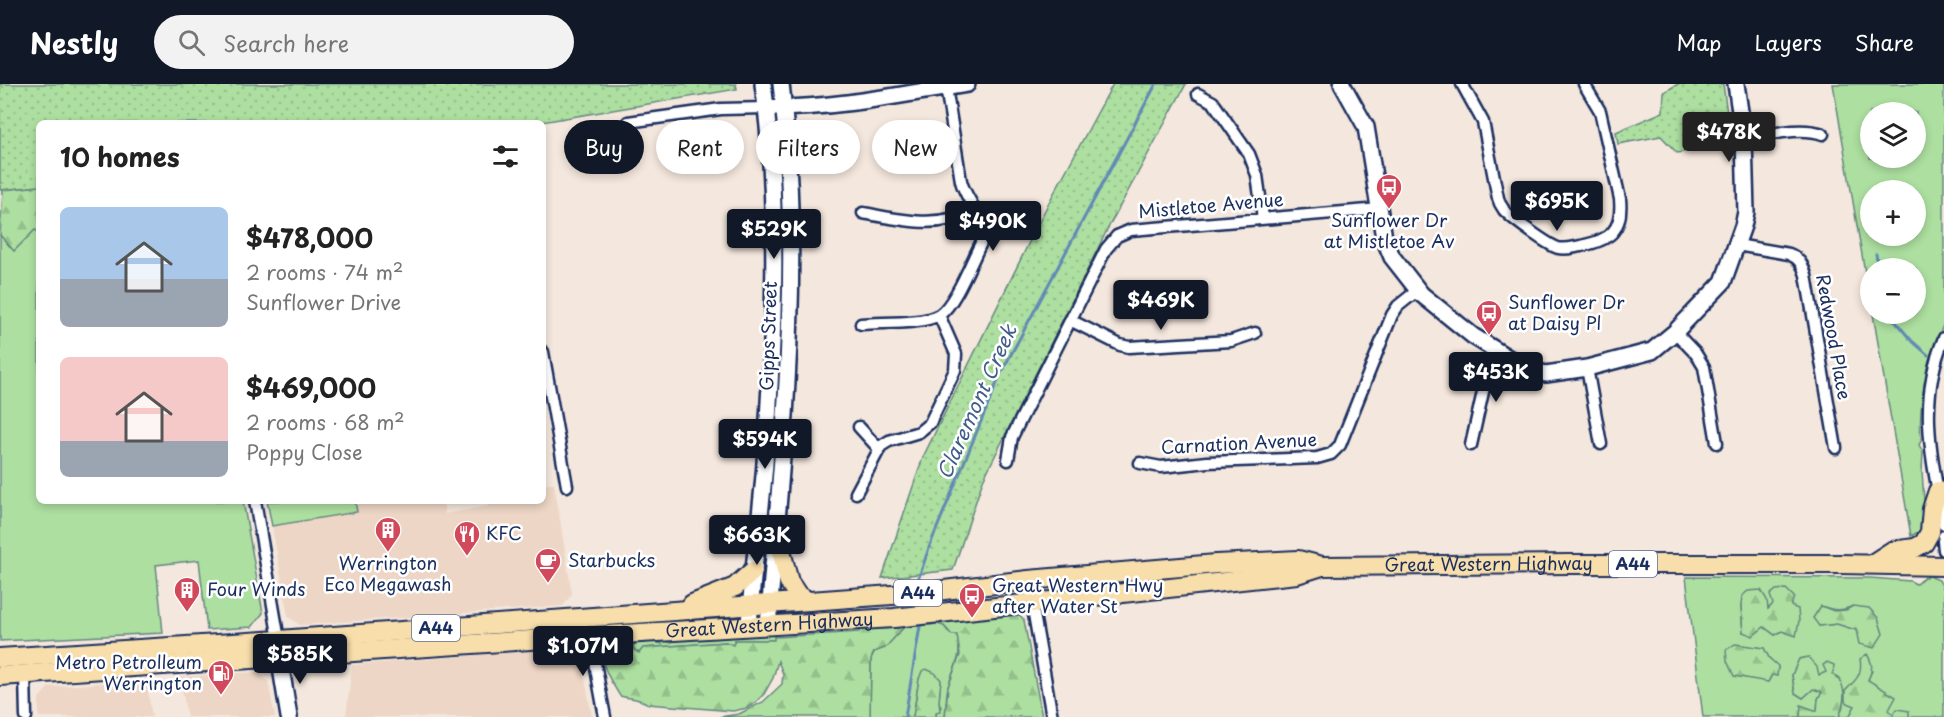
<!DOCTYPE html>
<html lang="en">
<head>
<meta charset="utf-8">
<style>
  :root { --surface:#fff; --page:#f2f2f2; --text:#222; --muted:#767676; --accent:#111827 }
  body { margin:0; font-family:"Playpen Sans",sans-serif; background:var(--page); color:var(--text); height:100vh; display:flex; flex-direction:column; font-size:22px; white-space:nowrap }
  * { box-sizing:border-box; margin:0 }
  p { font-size:20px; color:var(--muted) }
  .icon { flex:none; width:33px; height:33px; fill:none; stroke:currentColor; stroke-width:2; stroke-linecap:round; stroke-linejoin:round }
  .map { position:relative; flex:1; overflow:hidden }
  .panel { position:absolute; left:36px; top:36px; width:510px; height:384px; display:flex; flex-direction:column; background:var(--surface); border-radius:9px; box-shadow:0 3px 9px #0003 }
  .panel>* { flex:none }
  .top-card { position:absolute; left:564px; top:36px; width:570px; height:54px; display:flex; gap:12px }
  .controls { position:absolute; left:1860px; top:18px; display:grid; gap:12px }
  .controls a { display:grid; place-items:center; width:66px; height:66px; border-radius:50%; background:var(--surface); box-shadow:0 3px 9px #0003; font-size:30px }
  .price { position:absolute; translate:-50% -51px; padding:0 14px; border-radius:6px; background:var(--accent); color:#fff; font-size:20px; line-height:39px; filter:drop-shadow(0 2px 3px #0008) }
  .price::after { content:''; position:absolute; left:50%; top:36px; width:18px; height:14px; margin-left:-9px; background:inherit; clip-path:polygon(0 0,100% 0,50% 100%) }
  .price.on { background:#222; color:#fff }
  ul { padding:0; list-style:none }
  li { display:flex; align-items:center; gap:18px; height:150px; padding:0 24px }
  li span { display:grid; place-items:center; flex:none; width:168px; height:120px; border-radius:9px; color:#555 }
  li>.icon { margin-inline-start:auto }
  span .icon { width:72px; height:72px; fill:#fffc; stroke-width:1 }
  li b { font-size:26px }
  h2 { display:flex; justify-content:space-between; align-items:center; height:72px; padding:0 24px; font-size:26px }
  .chip { padding:0 21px; border-radius:27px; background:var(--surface); box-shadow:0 3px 9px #0003; font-size:21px; line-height:54px }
  .chip.on { background:var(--accent); color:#fff }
  header { display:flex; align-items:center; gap:36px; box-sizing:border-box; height:84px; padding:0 30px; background:var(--accent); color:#fff }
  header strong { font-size:28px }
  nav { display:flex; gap:33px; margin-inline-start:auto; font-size:21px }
  .search { width:420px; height:54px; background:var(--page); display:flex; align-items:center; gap:15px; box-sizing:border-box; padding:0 21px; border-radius:33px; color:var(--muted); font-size:22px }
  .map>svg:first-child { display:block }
  .built { fill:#edd6c5 }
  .green { fill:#addfa0; stroke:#64877f; stroke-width:1.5; fill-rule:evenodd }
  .forest { fill:url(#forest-firs); stroke:#64877f; stroke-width:1.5 }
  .park { fill:url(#park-dots); stroke:#64877f; stroke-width:1.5 }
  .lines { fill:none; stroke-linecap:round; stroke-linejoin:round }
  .stream { stroke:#628ab5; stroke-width:3 }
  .street-casing { stroke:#1b2f5e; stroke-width:15 }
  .secondary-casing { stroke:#1b2f5e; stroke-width:20 }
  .highway-casing { stroke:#1b2f5e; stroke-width:22 }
  .street { stroke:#fff; stroke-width:10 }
  .secondary { stroke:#fff; stroke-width:15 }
  .highway { stroke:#f8deab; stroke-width:18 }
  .labels { text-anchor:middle; stroke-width:5; stroke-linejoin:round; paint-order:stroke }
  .shield { fill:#fff; stroke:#5f6d8e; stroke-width:1.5 }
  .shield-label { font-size:16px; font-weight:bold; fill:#1b2f5e }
  .street-label { font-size:18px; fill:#1b2f5e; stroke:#fff }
  .poi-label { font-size:18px; fill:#1b2f5e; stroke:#fff; text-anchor:start }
  .water-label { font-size:20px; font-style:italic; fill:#3f5c8a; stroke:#fff }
</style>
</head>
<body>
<header>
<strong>Nestly</strong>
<div class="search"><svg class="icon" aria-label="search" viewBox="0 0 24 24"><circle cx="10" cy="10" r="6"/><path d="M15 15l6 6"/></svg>Search here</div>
<nav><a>Map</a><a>Layers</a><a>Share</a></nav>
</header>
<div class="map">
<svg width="1944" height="633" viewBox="0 0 1944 633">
  <defs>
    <pattern id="forest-firs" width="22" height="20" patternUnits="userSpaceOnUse" patternTransform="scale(1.5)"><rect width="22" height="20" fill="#addfa0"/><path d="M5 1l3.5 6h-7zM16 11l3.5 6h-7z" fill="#94c08c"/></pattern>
    <pattern id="park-dots" width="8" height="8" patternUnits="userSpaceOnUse" patternTransform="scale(1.5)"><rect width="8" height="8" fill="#addfa0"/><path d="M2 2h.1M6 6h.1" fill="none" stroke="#94c08c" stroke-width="1.8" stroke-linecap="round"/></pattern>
  </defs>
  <rect width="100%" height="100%" fill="#f4e7dd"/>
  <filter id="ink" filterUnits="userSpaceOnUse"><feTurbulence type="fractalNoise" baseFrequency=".0167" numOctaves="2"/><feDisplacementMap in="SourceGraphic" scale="12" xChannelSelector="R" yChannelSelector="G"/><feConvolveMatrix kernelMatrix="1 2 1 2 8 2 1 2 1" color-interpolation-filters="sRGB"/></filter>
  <g filter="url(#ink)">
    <path class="built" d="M554,399L572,510L563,522L300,541L288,532L272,442L357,428L355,417H443L445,430L488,422L490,417H543V401Z
      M569,564L581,574L592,633H346L352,581Z
      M257,588L268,597L275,633H187L180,593Z
      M146,596L152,633H39V614L49,603Z"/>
    <path class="green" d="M1833,0H1944V239C1927,277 1918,316 1921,357L1919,361L1923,368L1922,387L1925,432L1923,449L1920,447L1911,452L1873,230H1916V184H1870V218ZM1870,28H1916V74H1870ZM1870,106H1916V152H1870Z
      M35,145L39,148V417H243L263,529L252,543L207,546L199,476L156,481L163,549L0,557V151L14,167Z
      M267,417H355L357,428L272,442Z
      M1929,492L1939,496L1944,506V633H1909L1908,627L1893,632L1868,595L1872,587L1862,585L1856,596L1846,607L1855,622L1849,633H1839L1843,622L1840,595C1832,589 1828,587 1819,591L1799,576L1792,591L1795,609L1803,614L1813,605L1822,607L1818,615L1817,627L1801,622L1800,633H1703L1686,493L1870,494L1910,497L1916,500L1923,494ZM1773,520L1795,551L1782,547L1775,551L1764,543L1743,548L1741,522L1768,526ZM1821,522C1833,526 1841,528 1853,522L1856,546L1837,540L1819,542ZM1756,563L1764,564L1769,574L1778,583L1777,591H1772L1768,598L1753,594Z
      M938,540L944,542L950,550L957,551C963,576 954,581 948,603C946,612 946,623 945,633H936V628L941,623L939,618L940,605L919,595L913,633H870L871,574L874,568L885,563L904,543Z
      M774,549L775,556H735L733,561L726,558L643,564L640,569L636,568L633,562C639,556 653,557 661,559L663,556L671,558L673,553Z"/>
    <path class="forest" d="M39,102V148L35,146L14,167L0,151L3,106Z
      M1786,505L1794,513L1791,522L1798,525L1799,537L1796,552L1782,547L1775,551L1764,543L1753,552L1743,548L1741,522L1742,512L1748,507L1761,506L1767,516L1768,525L1773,520L1770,511L1776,506Z
      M1821,522L1834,527L1846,526L1853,522L1869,524L1878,534L1883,550L1874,564L1859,560L1856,546L1837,540L1819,542L1813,534Z
      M1018,529L1024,536L1042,633H945L948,603L960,571L957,551H952L944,542L938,540L904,543L885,564L874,568L871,575L870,633H719L739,630L763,618L782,600L783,590L778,577L773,594L764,610L755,619L747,624L733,627L648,620C639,614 631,615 620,612C612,598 590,570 613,558L673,553L671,559L663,556L662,560L655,558L635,559L633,562L634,566L639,569L643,564L726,558L733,561L735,556H774V553H776L859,548V543Z
      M1735,560L1764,564L1769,574L1778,582L1777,592L1772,591L1768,598L1734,592L1727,577L1726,566Z
      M1867,570C1873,580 1873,585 1868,596L1896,613L1889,626L1893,631L1897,625L1909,627V633H1849L1855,622L1845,618V607C1856,596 1863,590 1860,575Z
      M1808,573L1817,583L1819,591L1826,588L1823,581L1827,578L1834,581L1833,590C1848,601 1845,617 1839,633H1800L1801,621L1817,627L1818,615L1822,608L1813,605L1803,614L1795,609L1792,591L1799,575Z
      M926,585L935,589L941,596L939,617L940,627L936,628V633H913L919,595L922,587Z"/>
    <path class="park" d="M0,0H736L737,5L536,39H39V102L0,106Z
      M1113,0H1186L1107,146L983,396L953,486L882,494L923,373L1048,120Z
      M1678,0H1723L1731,59L1677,69L1661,52L1618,60L1616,48L1663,28L1664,8Z"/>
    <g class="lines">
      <path class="stream" d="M1876,170L1878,184
        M1889,230L1911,256L1928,271
        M919,493L930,461L1001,289L1156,0
        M905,633L920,542"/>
      <g class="street-casing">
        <path id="street" d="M1462,0L1483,38L1498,114C1499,118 1501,122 1504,126C1511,134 1548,161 1558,164C1566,166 1574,163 1581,162C1610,156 1623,147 1620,115L1600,27L1584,0
          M1198,10L1213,18L1249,70L1257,91L1263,134
          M628,38L721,25L766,24
          M1744,55C1770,51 1798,42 1823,50
          M863,129C903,136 937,146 975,126
          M1737,161L1789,170C1799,174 1803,181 1806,191L1836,364
          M1070,236L1120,261L1129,263L1231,257L1255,249
          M861,240C883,238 921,241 939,231C955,221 972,176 981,159C989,136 966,118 961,97L946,3
          M1675,248L1696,270L1704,283L1717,359
          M1944,254C1917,317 1932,375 1944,440
          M543,268L567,402
          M1587,284L1601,360
          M859,343L879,365
          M1471,361L1485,299L1501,270
          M1008,376L1012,353L1106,165L1117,152L1131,146L1380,125
          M1140,379L1161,383L1207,378L1317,374L1331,370L1340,361L1392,231L1398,222L1418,206
          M856,409L881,362L889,357L919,348L930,339L955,286L956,270L939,231
          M255,417L279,556
          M1944,452L1943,457L1944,466
          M1028,496L1052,633
          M590,552L605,633
          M25,591L26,633"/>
      </g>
      <g class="secondary-casing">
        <path id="secondary" d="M1342,0L1366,43L1384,154L1392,173L1421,210L1473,252L1526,285L1546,290L1587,284L1652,267L1675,248L1723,198L1743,142L1746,128L1744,55L1736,0
          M773,24C838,24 903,10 967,0
          M768,542C783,362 803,180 781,0
          M749,543C752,488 761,434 765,379C774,256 780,122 763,0
          M279,562L282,590L289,633"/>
      </g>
      <g class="highway-casing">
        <g id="highway">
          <path d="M776,447L789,498L797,510L808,517"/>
          <path d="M1872,480L1892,467L1915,464L1924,459L1930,448L1932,425L1938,407"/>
          <path d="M692,520L735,503L753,487"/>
          <path d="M0,574L279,556L919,509L1028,496L1216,480L1298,476L1322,482"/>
          <path id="s1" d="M0,592L590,552L894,534L1297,490L1322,482L1569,480H1840L1944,482"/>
        </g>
      </g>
      <use href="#street" class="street"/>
      <use href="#secondary" class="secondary"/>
      <use href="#highway" class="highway"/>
    </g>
  </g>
  <defs>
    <g id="bus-pin" transform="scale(1.35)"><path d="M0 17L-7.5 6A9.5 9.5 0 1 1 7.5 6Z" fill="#d1495b" stroke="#fff"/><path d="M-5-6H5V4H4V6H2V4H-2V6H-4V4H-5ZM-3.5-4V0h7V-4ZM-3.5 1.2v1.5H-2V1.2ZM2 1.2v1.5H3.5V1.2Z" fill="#fff"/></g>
    <g id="building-pin" transform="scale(1.35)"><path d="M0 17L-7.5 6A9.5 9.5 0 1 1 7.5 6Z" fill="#d1495b" stroke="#fff"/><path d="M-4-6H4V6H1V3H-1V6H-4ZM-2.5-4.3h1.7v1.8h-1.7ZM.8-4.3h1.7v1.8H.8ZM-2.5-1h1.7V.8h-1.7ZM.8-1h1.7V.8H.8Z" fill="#fff"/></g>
    <g id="restaurant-pin" transform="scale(1.35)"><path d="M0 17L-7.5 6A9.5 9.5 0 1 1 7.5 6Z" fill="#d1495b" stroke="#fff"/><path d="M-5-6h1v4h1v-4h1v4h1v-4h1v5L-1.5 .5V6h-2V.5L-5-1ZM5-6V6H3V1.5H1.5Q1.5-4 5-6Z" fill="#fff"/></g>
    <g id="cafe-pin" transform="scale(1.35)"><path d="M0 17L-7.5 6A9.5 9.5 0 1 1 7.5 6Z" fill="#d1495b" stroke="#fff"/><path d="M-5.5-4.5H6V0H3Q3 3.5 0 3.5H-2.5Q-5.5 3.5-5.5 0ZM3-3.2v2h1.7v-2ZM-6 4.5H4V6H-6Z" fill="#fff"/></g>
    <g id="fuel-pin" transform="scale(1.35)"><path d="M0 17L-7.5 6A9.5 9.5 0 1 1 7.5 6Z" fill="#d1495b" stroke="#fff"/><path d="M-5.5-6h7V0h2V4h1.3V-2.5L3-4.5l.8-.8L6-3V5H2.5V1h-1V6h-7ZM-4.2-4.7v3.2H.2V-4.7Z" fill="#fff"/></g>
  </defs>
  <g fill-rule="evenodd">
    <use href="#bus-pin" x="1389" y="103"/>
    <use href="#bus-pin" x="1489" y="229"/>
    <use href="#building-pin" x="388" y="446"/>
    <use href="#restaurant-pin" x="467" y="450"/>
    <use href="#cafe-pin" x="548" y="477"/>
    <use href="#building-pin" x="187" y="506"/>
    <use href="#bus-pin" x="972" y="512"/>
    <use href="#fuel-pin" x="221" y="589"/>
  </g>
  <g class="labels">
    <g class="shield">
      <rect x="1609" y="467" width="48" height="26" rx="4.5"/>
      <rect x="894" y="496" width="48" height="26" rx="4.5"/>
      <rect x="412" y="531" width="48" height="26" rx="4.5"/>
    </g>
    <g class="shield-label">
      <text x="1633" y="486">A44</text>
      <text x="918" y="515">A44</text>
      <text x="436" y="550">A44</text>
    </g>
    <g class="street-label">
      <text transform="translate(1211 122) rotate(-5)" y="6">Mistletoe Avenue</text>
      <text transform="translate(769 252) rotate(-88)" y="6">Gipps Street</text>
      <text transform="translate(1833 253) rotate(80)" y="6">Redwood Place</text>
      <text transform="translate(1239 360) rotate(-3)" y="6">Carnation Avenue</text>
      <text dy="6" stroke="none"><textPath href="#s1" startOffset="1494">Great Western Highway</textPath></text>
      <text dy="6" stroke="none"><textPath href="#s1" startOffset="771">Great Western Highway</textPath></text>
    </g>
    <g class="poi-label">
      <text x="1389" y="143" text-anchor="middle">Sunflower Dr<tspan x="1389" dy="21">at Mistletoe Av</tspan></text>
      <text x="1508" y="225">Sunflower Dr<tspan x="1508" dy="21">at Daisy Pl</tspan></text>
      <text x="486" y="456">KFC</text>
      <text x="568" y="483">Starbucks</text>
      <text x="388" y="486" text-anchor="middle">Werrington<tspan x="388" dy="21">Eco Megawash</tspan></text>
      <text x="992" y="508">Great Western Hwy<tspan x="992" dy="21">after Water St</tspan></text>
      <text x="207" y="512">Four Winds</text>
      <text x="202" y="585" text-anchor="end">Metro Petrolleum<tspan x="202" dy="21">Werrington</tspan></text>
    </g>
    <g class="water-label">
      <text transform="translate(977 318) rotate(-66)" y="7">Claremont Creek</text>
    </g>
  </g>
</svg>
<div class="controls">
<a><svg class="icon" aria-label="layers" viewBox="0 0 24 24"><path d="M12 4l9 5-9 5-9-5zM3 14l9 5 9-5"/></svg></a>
<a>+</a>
<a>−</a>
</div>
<b class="price on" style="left:1729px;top:79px">$478K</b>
<b class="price" style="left:1557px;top:148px">$695K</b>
<b class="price" style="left:993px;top:168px">$490K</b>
<b class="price" style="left:774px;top:176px">$529K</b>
<b class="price" style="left:1161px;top:247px">$469K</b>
<b class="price" style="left:1496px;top:319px">$453K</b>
<b class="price" style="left:765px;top:386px">$594K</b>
<b class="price" style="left:757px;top:482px">$663K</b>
<b class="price" style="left:583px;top:593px">$1.07M</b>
<b class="price" style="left:300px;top:601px">$585K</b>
<div class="top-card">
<a class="chip on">Buy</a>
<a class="chip">Rent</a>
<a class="chip">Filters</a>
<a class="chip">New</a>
</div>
<section class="panel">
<h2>10 homes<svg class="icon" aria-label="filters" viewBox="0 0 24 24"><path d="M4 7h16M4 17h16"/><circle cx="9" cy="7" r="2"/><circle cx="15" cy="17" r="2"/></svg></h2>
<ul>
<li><span style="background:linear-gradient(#a9c7e8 60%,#9aa5b1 0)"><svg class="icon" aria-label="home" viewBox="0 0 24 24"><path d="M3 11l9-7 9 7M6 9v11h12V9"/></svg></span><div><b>$478,000</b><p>2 rooms · 74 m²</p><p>Sunflower Drive</p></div></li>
<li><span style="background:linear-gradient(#f6c9c9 70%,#9aa5b1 0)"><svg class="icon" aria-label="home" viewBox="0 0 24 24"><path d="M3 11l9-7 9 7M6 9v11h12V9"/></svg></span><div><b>$469,000</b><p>2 rooms · 68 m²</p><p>Poppy Close</p></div></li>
</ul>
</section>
</div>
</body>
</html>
